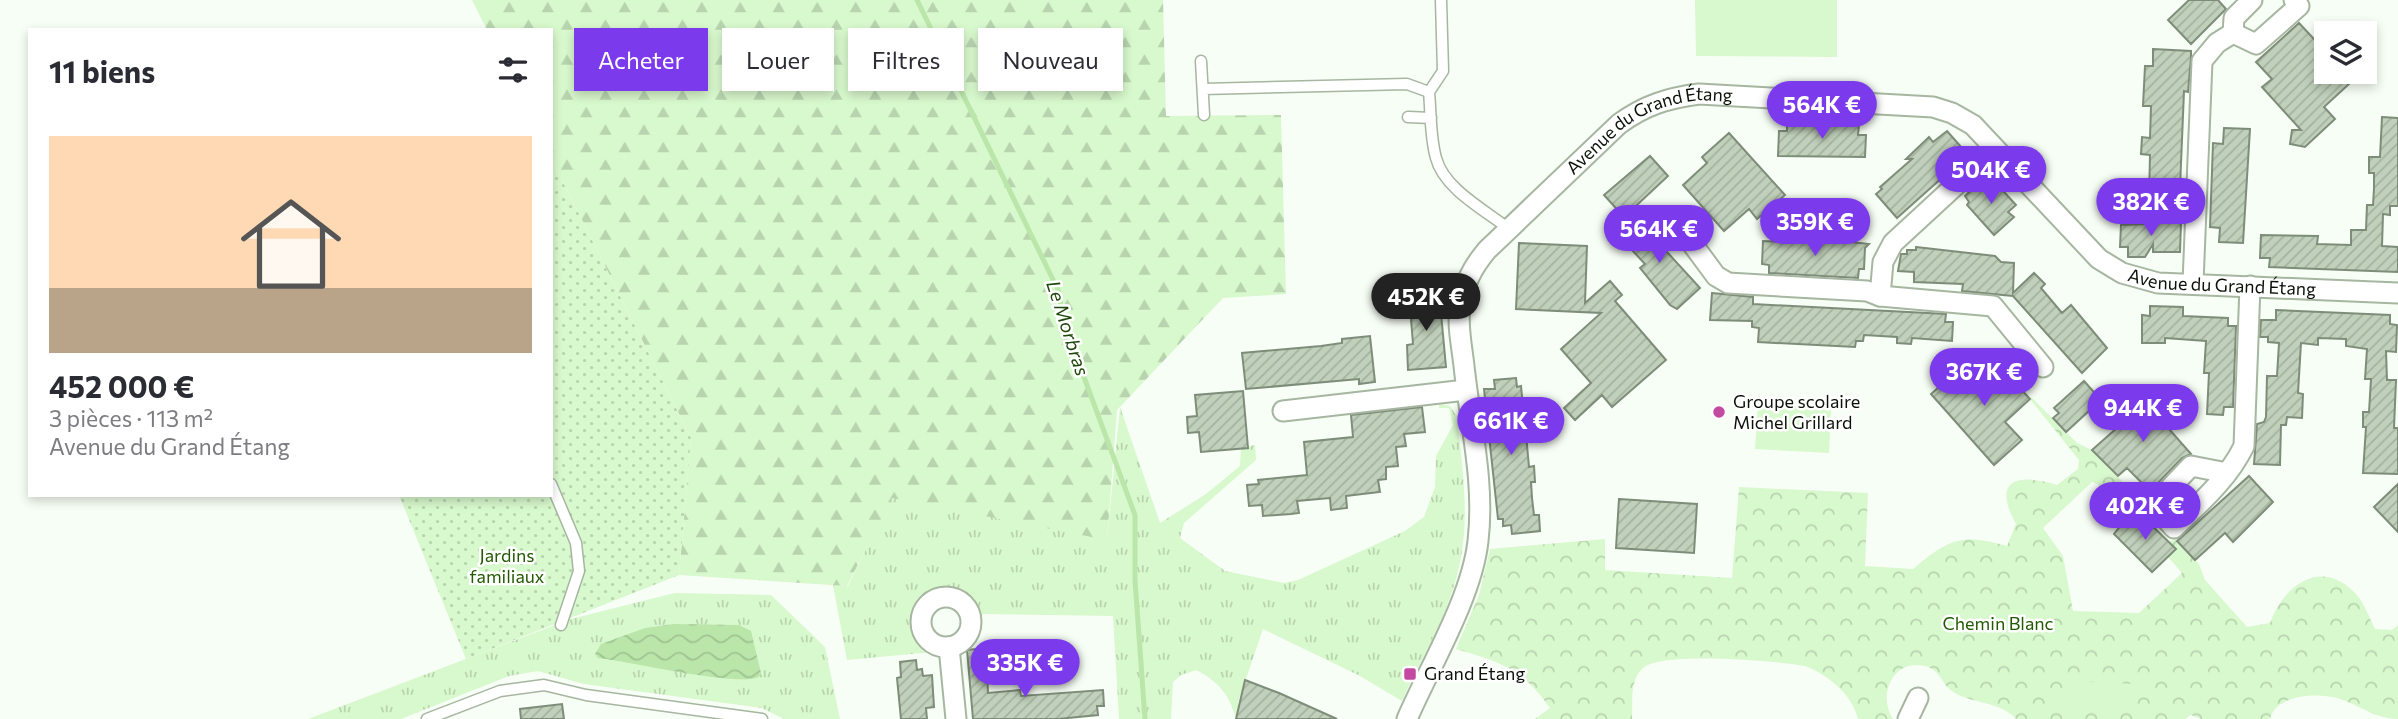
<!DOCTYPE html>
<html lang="fr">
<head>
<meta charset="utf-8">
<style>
  :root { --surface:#fff; --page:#f2f2f3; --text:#2b2b33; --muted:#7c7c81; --accent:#7c3aed }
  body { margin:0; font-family:Commissioner,sans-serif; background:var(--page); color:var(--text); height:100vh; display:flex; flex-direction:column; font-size:26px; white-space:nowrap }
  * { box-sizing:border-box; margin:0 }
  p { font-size:23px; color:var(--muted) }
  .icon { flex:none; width:38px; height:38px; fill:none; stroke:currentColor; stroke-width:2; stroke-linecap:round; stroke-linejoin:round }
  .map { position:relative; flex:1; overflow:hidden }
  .side { position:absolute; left:28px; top:28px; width:525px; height:469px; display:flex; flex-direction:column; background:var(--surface); border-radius:0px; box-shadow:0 4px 10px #0003 }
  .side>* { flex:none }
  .banner { position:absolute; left:574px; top:28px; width:665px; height:63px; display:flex; gap:14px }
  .fabs { position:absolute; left:2314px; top:21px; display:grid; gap:14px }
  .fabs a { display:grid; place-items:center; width:63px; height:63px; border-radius:0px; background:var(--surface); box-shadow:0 4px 10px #0003; font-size:35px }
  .price { position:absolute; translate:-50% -60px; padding:0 16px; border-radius:24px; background:var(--accent); color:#fff; font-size:23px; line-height:46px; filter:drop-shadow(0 2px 4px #0008) }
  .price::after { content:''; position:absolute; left:50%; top:42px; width:21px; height:16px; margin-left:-10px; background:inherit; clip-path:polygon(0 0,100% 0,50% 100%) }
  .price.current { background:#222; color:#fff }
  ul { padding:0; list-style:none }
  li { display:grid; align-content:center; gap:14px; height:371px; padding:0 21px }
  li span { display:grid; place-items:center; height:217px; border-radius:0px; color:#555 }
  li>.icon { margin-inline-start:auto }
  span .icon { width:126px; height:126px; fill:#fffc; stroke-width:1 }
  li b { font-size:30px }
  h2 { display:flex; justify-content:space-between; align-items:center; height:84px; padding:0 21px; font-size:30px }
  .chip { padding:0 24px; border-radius:0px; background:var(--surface); box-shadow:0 4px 10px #0003; font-size:24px; line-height:63px }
  .chip.current { background:var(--accent); color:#fff }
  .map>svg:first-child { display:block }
  .grass { fill:url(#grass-tufts) }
  .forest { fill:url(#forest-firs) }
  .park { fill:url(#park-crowns) }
  .garden { fill:url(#garden-dots) }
  .pitch { fill:#d8f8cd }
  .water { fill:url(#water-waves) }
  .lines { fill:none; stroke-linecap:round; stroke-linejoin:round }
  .stream { stroke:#bae6aa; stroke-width:5 }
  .building { fill:url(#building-hatch); stroke:#7e8d79; stroke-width:2 }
  .lane-casing { stroke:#a6b6a0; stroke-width:13 }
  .street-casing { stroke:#a6b6a0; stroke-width:23 }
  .lane { stroke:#fff; stroke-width:10 }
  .street { stroke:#fff; stroke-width:19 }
  .poi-dot { fill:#c24aa0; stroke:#fff; stroke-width:2.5 }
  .labels { text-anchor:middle; stroke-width:5; stroke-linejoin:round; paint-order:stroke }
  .street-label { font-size:18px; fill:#0b1109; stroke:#fff }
  .poi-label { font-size:18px; fill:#0b1109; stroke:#fff; text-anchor:start }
  .park-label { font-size:18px; fill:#245904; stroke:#fff }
  .water-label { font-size:19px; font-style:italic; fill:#1f470b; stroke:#fff }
</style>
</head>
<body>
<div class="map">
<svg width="2398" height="719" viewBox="0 0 2398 719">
  <defs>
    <pattern id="grass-tufts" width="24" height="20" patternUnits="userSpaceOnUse" patternTransform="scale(1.75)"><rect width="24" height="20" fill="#d8f8cd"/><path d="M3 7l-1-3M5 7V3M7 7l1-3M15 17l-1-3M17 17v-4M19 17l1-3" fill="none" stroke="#b8d4af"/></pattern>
    <pattern id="forest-firs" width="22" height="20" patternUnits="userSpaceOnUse" patternTransform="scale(1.75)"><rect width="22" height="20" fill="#d8f8cd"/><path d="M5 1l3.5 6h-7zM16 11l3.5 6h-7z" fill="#b8d4af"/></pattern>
    <pattern id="park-crowns" width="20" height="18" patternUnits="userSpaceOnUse" patternTransform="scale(1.75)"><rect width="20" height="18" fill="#d8f8cd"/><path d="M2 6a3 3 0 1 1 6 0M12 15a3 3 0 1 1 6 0" fill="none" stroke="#b8d4af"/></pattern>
    <pattern id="garden-dots" width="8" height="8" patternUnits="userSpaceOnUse" patternTransform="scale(1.75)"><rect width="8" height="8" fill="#d8f8cd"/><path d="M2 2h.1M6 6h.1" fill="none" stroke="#b8d4af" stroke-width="1.8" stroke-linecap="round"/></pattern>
    <pattern id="water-waves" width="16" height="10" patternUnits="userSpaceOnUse" patternTransform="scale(1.75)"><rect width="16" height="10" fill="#bae6aa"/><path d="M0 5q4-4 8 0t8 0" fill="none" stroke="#9fc491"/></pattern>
    <pattern id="building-hatch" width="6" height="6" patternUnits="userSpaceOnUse" patternTransform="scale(1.75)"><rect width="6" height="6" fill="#c0d0ba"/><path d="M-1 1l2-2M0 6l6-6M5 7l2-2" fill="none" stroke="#a4b29f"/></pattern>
  </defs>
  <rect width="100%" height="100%" fill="#f7fef5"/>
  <path class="grass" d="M1439,404L1450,406L1457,417C1462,465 1470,514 1460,562C1451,610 1422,657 1402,701L1360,676L1263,629L1238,702L1239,719H1236C1230,695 1218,681 1196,670L1181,675L1173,682L1171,719H1119L1113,616L978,614C960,547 870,624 933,652L847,660L833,585L848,586L891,497L1107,539L1120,407L1160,523L1206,494L1240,466L1241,448L1255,445L1256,460L1184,523L1180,538L1225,571L1284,583L1298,580L1405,531L1424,517L1435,487L1436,456L1453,425L1449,408H1439Z
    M675,593L771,595L825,647L840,719H784L762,708L584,684L538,671L509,676L401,719H308L571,619Z"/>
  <path class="forest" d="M472,0H1163L1166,116L1281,115L1286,294L1223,298L1117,410L1107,540L892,498L847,586L679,575L691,438L551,158V30H487Z"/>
  <path class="park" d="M2032,398L2077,443L2092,450L2142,502L2129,515C2122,499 2108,488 2092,482L2043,528L2063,556L2073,611L2139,613L2182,573L2162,550L2175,538L2199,564L2205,580L2247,627L2270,623C2283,587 2319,558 2353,591C2363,600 2369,617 2375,629L2392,630L2398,625V719C2375,719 2358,704 2337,698C2317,693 2276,694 2270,719H2201L2191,715L2185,719H2016C2001,701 1970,704 1952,691C1942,685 1941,670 1925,666C1893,658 1877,695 1893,719H1858C1852,694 1828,675 1805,666C1779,661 1661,651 1643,668C1629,680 1633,702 1632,719H1535L1550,708C1522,668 1500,662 1456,649L1479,595L1490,549L1605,539V570L1732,578L1739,487L1868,493L1865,566L1913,569C1949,539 1961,533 2007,546L2016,524C1991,479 2018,473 2057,485L2078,469L2079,460L2030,399Z"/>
  <path class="garden" d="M551,158L691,438L679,575L466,659L399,495H551Z"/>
  <path class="pitch" d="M1695,0H1837V57L1696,56Z
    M1758,404L1831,408L1829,453L1755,449Z
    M2068,681L2135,684L2134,712L2067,709Z"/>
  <path class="water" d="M674,624L739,625L751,631L761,673L759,677C735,687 629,661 598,658L595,654L601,644L645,628Z"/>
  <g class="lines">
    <path class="stream" d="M917,0L1058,290L1064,323L1135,515V580L1145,719"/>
  </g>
  <path class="building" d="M2189,0H2218L2226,9L2191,44L2168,20Z
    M2299,23L2326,52V72H2362L2324,107L2335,119L2305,147L2290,144L2292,130H2301L2262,87L2272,79L2256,62Z
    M2153,49L2191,51V57L2188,92L2184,91L2180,188H2170V196L2149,197L2150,155L2141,154L2142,137L2150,138L2151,106H2143L2145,66H2153Z
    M2382,117L2398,118V206H2390V215L2383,214L2382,246L2398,247V272L2269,267L2270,258H2260L2261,235L2318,236L2317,244L2351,245V230H2366L2367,205H2373L2374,189V173H2369V157H2380Z
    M1787,122L1859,125L1858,135H1866L1865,157L1778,156L1779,131H1787Z
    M2224,128L2250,129L2243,243L2219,242L2220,228L2210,227L2213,143L2223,144Z
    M1947,131L1962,148L1957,153L1963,159L1897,218L1876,194L1882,189L1880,187L1912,159H1906L1929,137L1933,142Z
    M1729,133L1785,195L1757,219L1749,209L1724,231L1683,185L1707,163L1702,157Z
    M1650,156L1668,176L1624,217L1604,195Z
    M1993,180L2016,205L2008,212L2014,217L1994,235L1967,205L1969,202L1965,196L1981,181L1986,187Z
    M1635,217L1700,288L1677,309L1670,305L1640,268L1645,264L1617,234Z
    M2146,221L2181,223L2180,252H2153V244L2145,257H2128V247H2120L2121,225L2146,224Z
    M1805,237L1869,244L1865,248L1864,269H1859L1858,278L1769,273V265L1762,264L1763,241L1805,243Z
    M1519,243L1587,246L1585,303L1610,281L1622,295L1615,301L1666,360L1612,407L1602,395L1575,420L1564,408L1591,383L1561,349L1601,313L1516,309Z
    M1916,247L1995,256L2001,262L2014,263L2013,293L2034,273L2045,284L2041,288L2062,313L2071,305L2107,348L2082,373L2013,296L1962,291L1963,284L1914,282V272L1898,271L1901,254H1907V250H1916Z
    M1439,292L1446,367L1408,370L1407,345L1413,344L1409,294Z
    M1712,293L1753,297V304L1946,314L1945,322H1953L1952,341L1912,338L1911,344L1897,343V337L1864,335L1863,341H1856L1855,347L1758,342L1759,328L1752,327V321L1710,320Z
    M2150,306L2183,307V316L2228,318V326H2236L2233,407H2224L2223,415L2207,414L2209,373H2204L2206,341L2165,338V343H2142V315L2150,316Z
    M2276,310L2390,315V324L2397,325L2396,352L2386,351L2387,380H2396L2394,428H2398V474L2363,473L2366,427H2363V412H2369L2371,379H2365L2367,349L2346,346V339L2318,338V345L2301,343L2298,393L2303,394L2302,418L2287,417L2286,425H2281L2280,465L2254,464L2257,424L2264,422L2266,417L2267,376H2277L2279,343L2268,342V337H2260L2261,320H2276Z
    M1370,336L1375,382L1359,384V379L1246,389L1242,353L1321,346L1342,343V339Z
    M1992,358L2030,399L2005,422L2022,440L1994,465L1931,394L1958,370L1967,379Z
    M1516,378L1517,387L1521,386L1524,418H1529L1531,433L1526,434L1529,467L1534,466L1535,482H1531L1532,498L1534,515H1539L1540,531L1512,534L1511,525L1503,526V519H1498L1484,389H1495L1494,380Z
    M2084,381L2101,400L2066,432L2053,418L2059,413L2054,408Z
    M1243,391L1248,448L1201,452L1199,432L1188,433L1187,417L1197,416L1195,395Z
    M2154,394L2178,420L2169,429L2191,454L2182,458L2150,491L2127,468L2118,476L2092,450L2118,427L2113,422L2124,411L2129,417Z
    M1422,407L1425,432L1404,434L1406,446L1396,447L1398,466L1386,467V479L1378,480L1380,492L1346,496L1347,508L1331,510L1330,498L1297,501L1299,513L1291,514L1263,516L1262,505L1249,506L1247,485L1259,484L1258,480L1307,475L1304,442L1353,437L1351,415Z
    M2249,476L2273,502L2233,542L2225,533L2195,560L2177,541Z
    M2398,484V532L2374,507Z
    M1619,499L1697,504L1694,553L1616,548Z
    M2129,515L2135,521L2141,515L2176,549L2152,572L2114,534Z
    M986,648L988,693L1020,690L1021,696L1103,690L1104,706H1097L1098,715L1058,719H973L967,650Z
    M916,660L917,670L922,669L923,676L932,675L934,707L926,708L927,719H901L897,678L901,677L900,662Z
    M1245,680L1279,693L1337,719H1236Z
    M562,704L564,719H521L520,709Z"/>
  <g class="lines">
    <g class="lane-casing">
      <path id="lane" d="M1201,61L1204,115
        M1203,89L1407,84L1429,92C1431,113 1430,137 1436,158C1444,189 1485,210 1509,229
        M1429,92L1443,71L1441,0
        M1408,117L1431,118
        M551,484L576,543L579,571L561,625
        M427,719L500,691L544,685L586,695L762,719"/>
    </g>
    <g class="street-casing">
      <g id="street">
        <path d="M2233,33L2256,44L2299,6L2294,0"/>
        <path d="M2233,33L2234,18L2252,0"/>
        <path d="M1682,230L1716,276L1728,283L1867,291L1880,296L1993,306L2043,367"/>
        <path d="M2193,283L2202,61L2217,43L2233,33"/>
        <path d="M1880,296L1883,262L1893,243L1995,149"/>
        <path d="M1283,411L1466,390"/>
        <path d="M2227,473L2191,466L2154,505L2174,528C2200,503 2228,479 2244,446L2250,286"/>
        <circle cx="946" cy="622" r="25"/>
        <path d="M949,647L956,719"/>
        <path id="s1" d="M1407,719C1430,666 1472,597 1478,541C1485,483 1470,423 1464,366C1462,347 1457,326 1460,307C1464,284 1472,268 1487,250L1619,124C1645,105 1668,98 1699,94L1933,107L1952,113L1973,125L2099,259L2122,273L2158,283L2398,293"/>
        <path d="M1908,719L1918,698"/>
      </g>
    </g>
    <use href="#lane" class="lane"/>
    <use href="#street" class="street"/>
  </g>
  <g class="poi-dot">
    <circle cx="1719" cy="412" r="7"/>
    <rect x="1403" y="667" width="14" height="14" rx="3.5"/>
  </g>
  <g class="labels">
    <g class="street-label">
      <text dy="6" stroke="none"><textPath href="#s1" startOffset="700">Avenue du Grand Étang</textPath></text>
      <text dy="6" stroke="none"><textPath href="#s1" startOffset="1351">Avenue du Grand Étang</textPath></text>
    </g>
    <g class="poi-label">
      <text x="1733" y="408">Groupe scolaire<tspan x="1733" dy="21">Michel Grillard</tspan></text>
      <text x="1424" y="680">Grand Étang</text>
    </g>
    <g class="park-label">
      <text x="507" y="562">Jardins<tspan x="507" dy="21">familiaux</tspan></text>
      <text x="1998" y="630">Chemin Blanc</text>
    </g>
    <g class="water-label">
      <text transform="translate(1068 328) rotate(72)" y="7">Le Morbras</text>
    </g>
  </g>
</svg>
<div class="fabs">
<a><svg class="icon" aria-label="layers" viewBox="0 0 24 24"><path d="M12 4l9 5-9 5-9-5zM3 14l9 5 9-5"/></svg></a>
</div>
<b class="price" style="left:1822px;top:141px">564K €</b>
<b class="price" style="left:1991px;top:206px">504K €</b>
<b class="price" style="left:2151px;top:238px">382K €</b>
<b class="price" style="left:1815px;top:258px">359K €</b>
<b class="price" style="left:1659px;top:265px">564K €</b>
<b class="price current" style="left:1426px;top:333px">452K €</b>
<b class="price" style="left:1984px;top:408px">367K €</b>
<b class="price" style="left:2143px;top:444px">944K €</b>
<b class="price" style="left:1511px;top:457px">661K €</b>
<b class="price" style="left:2145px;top:542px">402K €</b>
<b class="price" style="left:1025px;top:699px">335K €</b>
<div class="banner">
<a class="chip current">Acheter</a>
<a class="chip">Louer</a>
<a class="chip">Filtres</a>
<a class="chip">Nouveau</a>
</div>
<section class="side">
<h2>11 biens<svg class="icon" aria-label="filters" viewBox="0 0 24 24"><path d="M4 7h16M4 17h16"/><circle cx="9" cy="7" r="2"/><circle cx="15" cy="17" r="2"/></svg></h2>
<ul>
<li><span style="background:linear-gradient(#ffd9b3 70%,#b9a48a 0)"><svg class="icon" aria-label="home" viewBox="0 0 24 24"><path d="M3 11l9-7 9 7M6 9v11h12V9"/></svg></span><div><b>452 000 €</b><p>3 pièces · 113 m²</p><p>Avenue du Grand Étang</p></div></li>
</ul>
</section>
</div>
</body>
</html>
